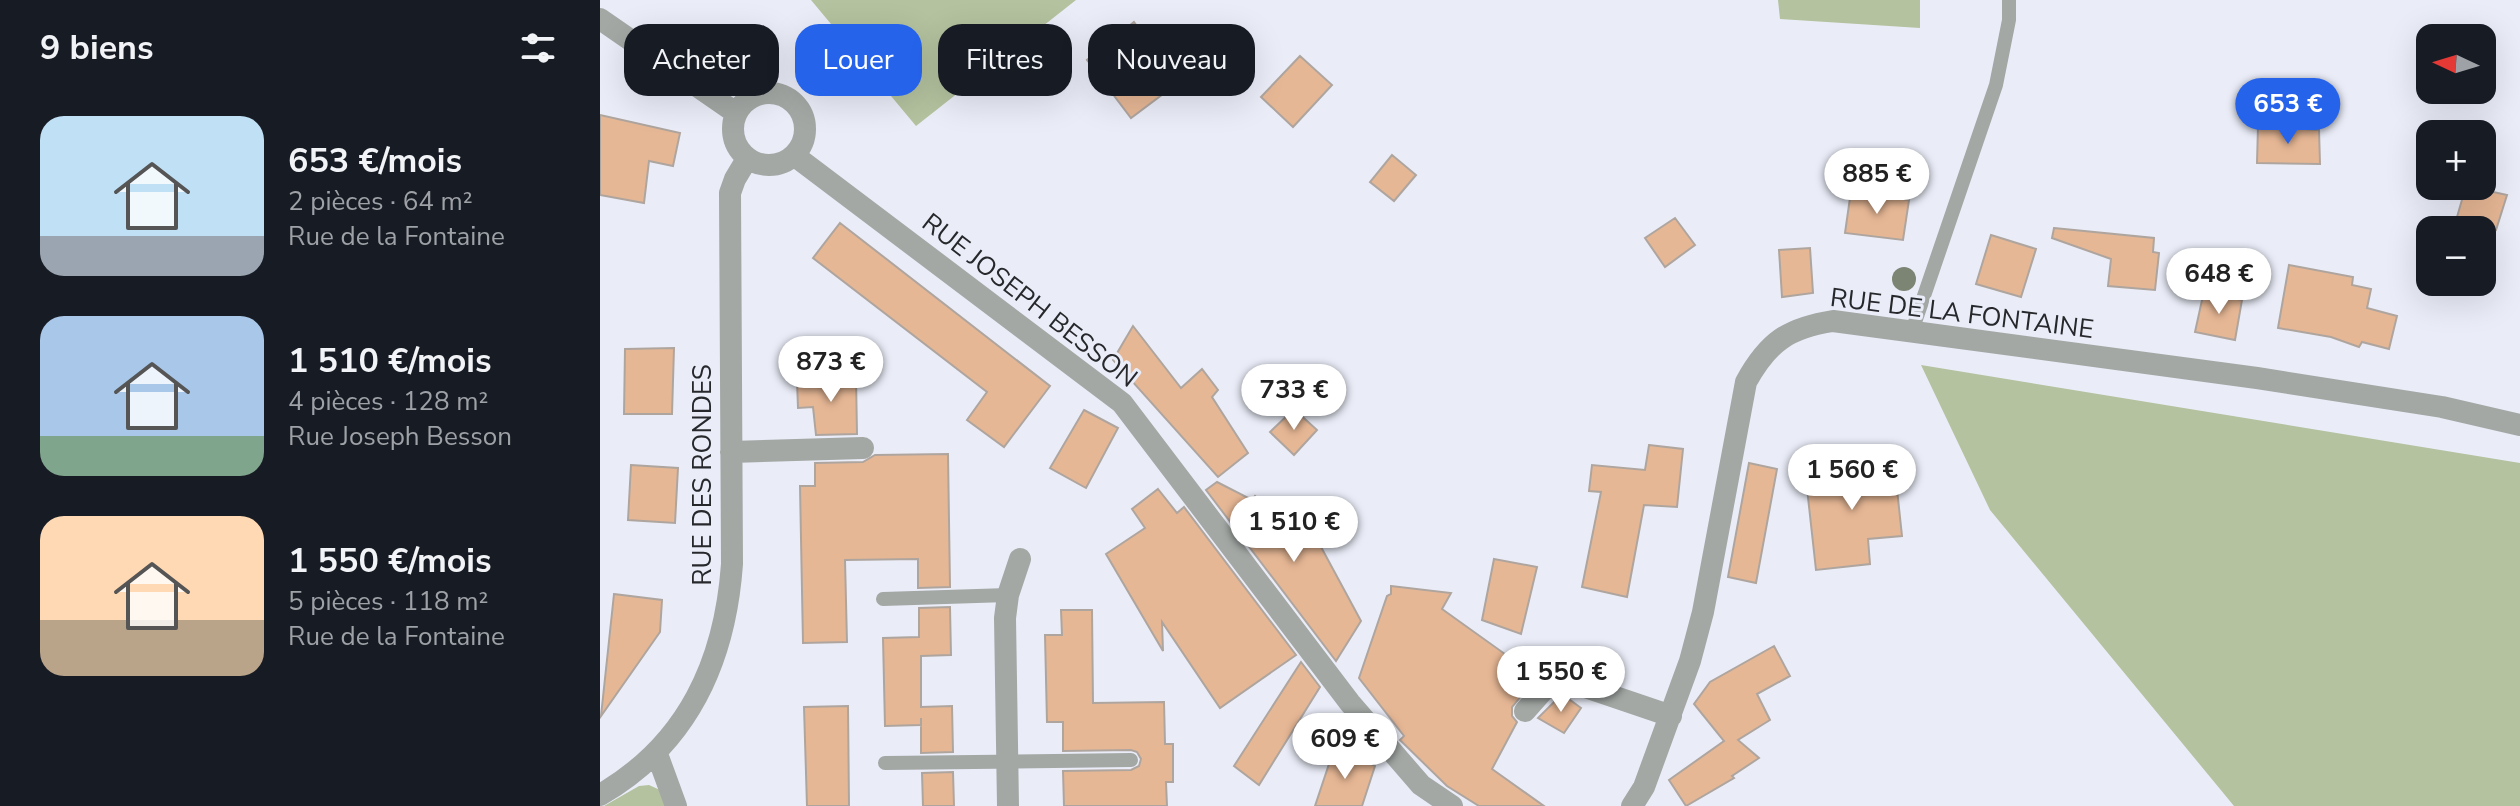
<!DOCTYPE html>
<html lang="fr">
<head>
<meta charset="utf-8">
<style>
  :root { --surface:#171b24; --page:#242831; --text:#f1f3f6; --muted:#9ea1a6; --accent:#2563eb }
  body { margin:0; font-family:"Nunito Sans",sans-serif; background:var(--page); color:var(--text); height:100vh; display:flex; flex-direction:column; font-size:30px; white-space:nowrap }
  * { box-sizing:border-box; margin:0 }
  p { font-size:26px; color:var(--muted) }
  .icon { flex:none; width:44px; height:44px; fill:none; stroke:currentColor; stroke-width:2; stroke-linecap:round; stroke-linejoin:round }
  .map { position:relative; flex:1; overflow:hidden }
  .sheet { display:flex; flex-direction:column; background:var(--surface); width:600px }
  .sheet>* { flex:none }
  .top-card { position:absolute; left:24px; top:24px; width:760px; height:72px; display:flex; gap:16px }
  .needle { width:52px; rotate:274deg }
  .buttons { position:absolute; left:1816px; top:24px; display:grid; gap:16px }
  .buttons a { display:grid; place-items:center; width:80px; height:80px; border-radius:16px; background:var(--surface); box-shadow:0 8px 32px #0002; font-size:40px }
  .price { position:absolute; translate:-50% -68px; padding:0 18px; border-radius:28px; background:#fff; color:#222; font-size:26px; line-height:52px; filter:drop-shadow(0 2px 4px #0008) }
  .price::after { content:''; position:absolute; left:50%; top:48px; width:24px; height:18px; margin-left:-12px; background:inherit; clip-path:polygon(0 0,100% 0,50% 100%) }
  .price.current { background:var(--accent); color:#fff }
  ul { padding:0; list-style:none }
  li { display:flex; align-items:center; gap:24px; height:200px; padding:0 40px }
  li span { display:grid; place-items:center; flex:none; width:224px; height:160px; border-radius:24px; color:#555 }
  li>.icon { margin-inline-start:auto }
  span .icon { width:96px; height:96px; fill:#fffc; stroke-width:1 }
  li b { font-size:34px }
  h2 { display:flex; justify-content:space-between; align-items:center; height:96px; padding:0 40px; font-size:34px }
  .pill { padding:0 28px; border-radius:24px; background:var(--surface); box-shadow:0 8px 32px #0002; font-size:28px; line-height:72px }
  .pill.current { background:var(--accent); color:#fff }
  main { display:flex; flex:1; min-height:0 }
  .map>svg:first-child { display:block }
  .green { fill:#b4c29f }
  .building { fill:#e6b795; stroke:#afa59f; stroke-width:2 }
  .lines { fill:none; stroke-linecap:round; stroke-linejoin:round }
  .service { stroke:#a3a8a5; stroke-width:14 }
  .minor { stroke:#a3a8a5; stroke-width:22 }
  .tree { fill:#7c8474 }
  .labels { text-anchor:middle; stroke-width:6; stroke-linejoin:round; paint-order:stroke }
  .street-label { font-size:26px; fill:#27282c; stroke:#eaedf8 }
</style>
</head>
<body>
<main>
<section class="sheet">
<h2>9 biens<svg class="icon" aria-label="filters" viewBox="0 0 24 24"><path d="M4 7h16M4 17h16"/><circle cx="9" cy="7" r="2"/><circle cx="15" cy="17" r="2"/></svg></h2>
<ul>
<li><span style="background:linear-gradient(#bfe0f5 75%,#9aa5b1 0)"><svg class="icon" aria-label="home" viewBox="0 0 24 24"><path d="M3 11l9-7 9 7M6 9v11h12V9"/></svg></span><div><b>653 €/mois</b><p>2 pièces · 64 m²</p><p>Rue de la Fontaine</p></div></li>
<li><span style="background:linear-gradient(#a9c7e8 75%,#7fa58c 0)"><svg class="icon" aria-label="home" viewBox="0 0 24 24"><path d="M3 11l9-7 9 7M6 9v11h12V9"/></svg></span><div><b>1 510 €/mois</b><p>4 pièces · 128 m²</p><p>Rue Joseph Besson</p></div></li>
<li><span style="background:linear-gradient(#ffd9b3 65%,#b9a48a 0)"><svg class="icon" aria-label="home" viewBox="0 0 24 24"><path d="M3 11l9-7 9 7M6 9v11h12V9"/></svg></span><div><b>1 550 €/mois</b><p>5 pièces · 118 m²</p><p>Rue de la Fontaine</p></div></li>
</ul>
</section>
<div class="map">
<svg width="1920" height="806" viewBox="0 0 1920 806">
  <rect width="100%" height="100%" fill="#eaedf8"/>
  <path class="green" d="M211,0H476L316,126Z
    M1178,0H1320V28L1180,19Z
    M1321,365L1920,463V806H1634L1390,510Z
    M49,785L60,790L69,806H4L39,786Z"/>
  <path class="building" d="M534,22L579,82L531,118L487,60Z
    M700,56L732,85L693,127L661,97Z
    M0,115L80,133L73,166L49,161L44,203L0,195Z
    M1658,126L1719,130L1720,164L1657,163Z
    M792,155L816,175L794,201L770,182Z
    M1866,186L1907,195L1896,230L1857,217Z
    M1251,191L1309,200L1303,240L1245,233Z
    M1075,218L1095,245L1065,267L1045,238Z
    M240,223L450,386L404,447L367,420L387,392L213,258Z
    M1454,228L1554,238L1553,252L1559,253L1555,290L1508,286L1511,259L1452,238Z
    M1391,235L1436,249L1421,297L1376,284Z
    M1210,248L1213,293L1182,297L1179,250Z
    M1689,265L1753,277L1752,285L1771,289L1767,308L1797,316L1789,349L1762,342L1759,347L1731,337L1678,328Z
    M1604,291L1642,300L1635,340L1595,332Z
    M533,326L581,388L602,369L618,390L612,397L648,453L618,477L513,360Z
    M74,348L72,414H24L25,349Z
    M212,378H256L257,434L216,435L213,407L198,408L197,381Z
    M694,409L717,430L694,455L670,432Z
    M484,410L518,428L486,488L450,468Z
    M1049,445L1083,449L1077,507L1044,505L1027,597L982,587L1001,492L989,491L992,465L1045,470Z
    M348,454L350,587L318,588V559L245,560L247,642L203,643L200,486H215V463L263,462L275,455Z
    M1294,461L1302,536L1268,539L1270,564L1216,570L1205,470Z
    M1149,463L1177,469L1156,583L1128,577Z
    M31,465L78,468L75,523L28,520Z
    M617,482L652,500L655,496L667,508H700L761,621L736,661L606,490Z
    M558,489L577,513L584,507L696,655L620,708L562,622L563,651L506,554L545,528L532,509Z
    M894,559L937,567L921,634L882,620Z
    M791,586L851,593L842,609L937,677L912,707V716L917,722L892,769L944,806H879L847,786L800,740L804,736L759,678L787,596L791,594Z
    M14,594L62,600L60,632L1,716Z
    M350,607L351,655L321,656V707L352,706L353,752L321,753V718V725L285,726L283,638L319,637V608Z
    M461,610H492L493,703L564,702L565,744H573V782H566L567,806H464L463,771L531,770L539,766L541,759L537,752L531,750L463,751V722H447L445,635H462Z
    M1174,646L1190,676L1157,694L1170,720L1138,740L1159,758L1132,776L1134,778L1086,806L1069,780L1124,741L1094,704L1110,682Z
    M701,662L720,687L659,785L634,766Z
    M962,694L981,708L964,733L938,718Z
    M248,706L249,806H207L204,707Z
    M735,746L775,766L762,806H715Z
    M353,772L354,806H323L322,773Z"/>
  <g class="lines">
    <path class="service" d="M1312,331L1396,85L1409,20V0
      M283,599L408,595
      M285,763L531,760"/>
    <path class="minor" d="M0,19L136,113
      M133 129a36 36 0 1 1 72 0a36 36 0 1 1-72 0Z
      M195,156L522,403L750,703L821,785L852,806
      M131,452L263,448
      M925,711L948,685L962,679L1071,716
      M57,754L76,806
      M0,795C88,744 125,662 132,564L130,193L135,179L147,159
      M408,806L405,618L408,595L420,559
      M1032,806L1044,787L1090,661L1103,612L1146,382C1168,342 1188,328 1233,321L1657,378L1842,407L1920,425"/>
  </g>
  <circle class="tree" cx="1304" cy="279" r="12"/>
  <g class="labels">
    <g class="street-label">
      <text transform="translate(430 300) rotate(38)" y="9">RUE JOSEPH BESSON</text>
      <text transform="translate(1362 313) rotate(7)" y="9">RUE DE LA FONTAINE</text>
      <text transform="translate(102 475) rotate(-90)" y="9">RUE DES RONDES</text>
    </g>
  </g>
</svg>
<div class="buttons">
<a><svg class="needle" viewBox="-14 -14 28 28"><path d="M0-13l5 13h-10z" fill="#e53935"/><path d="M0 13l5-13h-10z" fill="#9ea1a6"/></svg></a>
<a>+</a>
<a>−</a>
</div>
<b class="price current" style="left:1688px;top:146px">653 €</b>
<b class="price" style="left:1277px;top:216px">885 €</b>
<b class="price" style="left:1619px;top:316px">648 €</b>
<b class="price" style="left:231px;top:404px">873 €</b>
<b class="price" style="left:694px;top:432px">733 €</b>
<b class="price" style="left:1252px;top:512px">1 560 €</b>
<b class="price" style="left:694px;top:564px">1 510 €</b>
<b class="price" style="left:961px;top:714px">1 550 €</b>
<b class="price" style="left:745px;top:781px">609 €</b>
<div class="top-card">
<a class="pill">Acheter</a>
<a class="pill current">Louer</a>
<a class="pill">Filtres</a>
<a class="pill">Nouveau</a>
</div>
</div>
</main>
</body>
</html>
